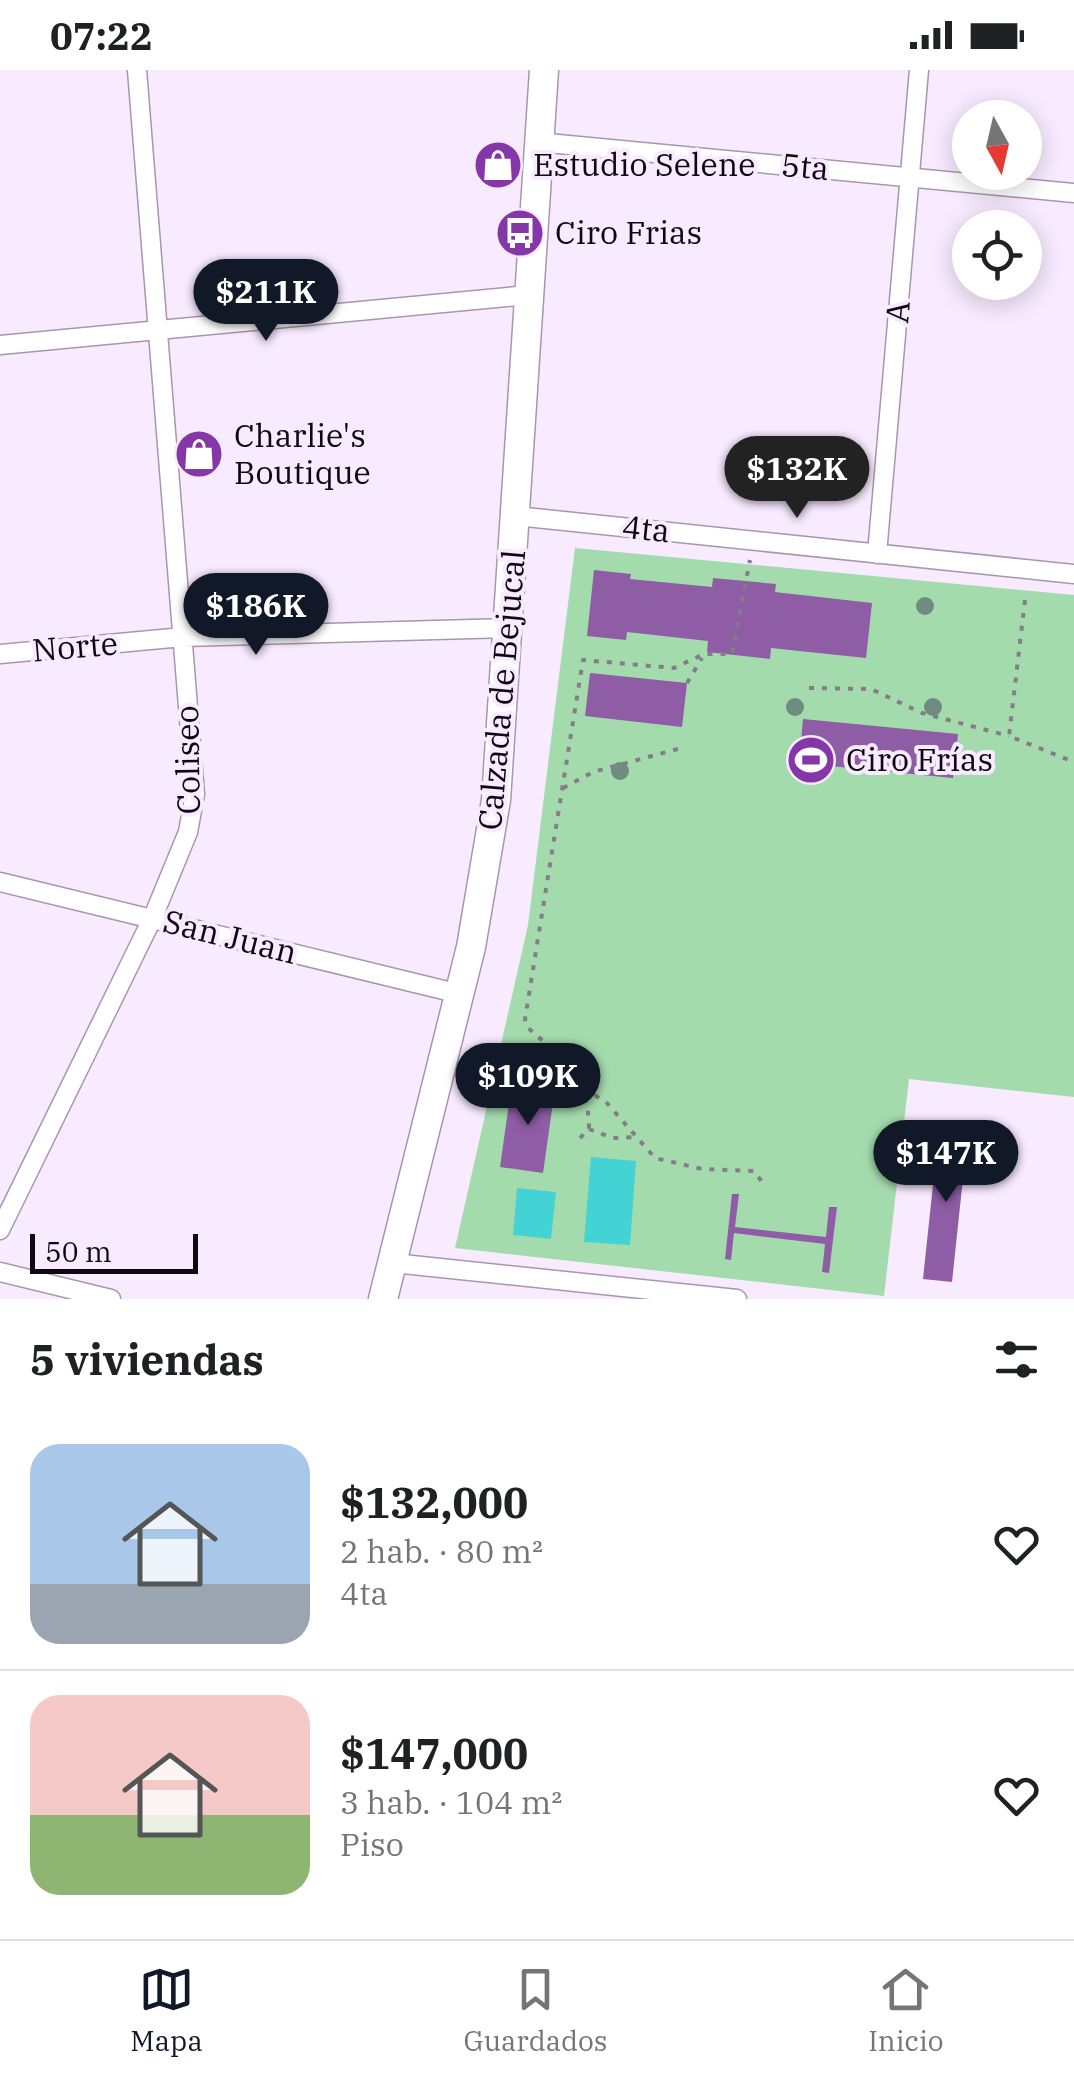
<!DOCTYPE html>
<html lang="es">
<head>
<meta charset="utf-8">
<style>
  :root { --surface:#fff; --page:#f2f2f2; --text:#202124; --muted:#757577; --line:#e0e0e0; --accent:#111827 }
  body { margin:0; font-family:"IBM Plex Serif",serif; background:var(--page); color:var(--text); height:100vh; display:flex; flex-direction:column; font-size:38px; white-space:nowrap }
  * { box-sizing:border-box; margin:0 }
  p { font-size:32px; color:var(--muted) }
  .icon { flex:none; width:55px; height:55px; fill:none; stroke:currentColor; stroke-width:2; stroke-linecap:round; stroke-linejoin:round }
  .map { position:relative; height:1229px; overflow:hidden }
  .panel { display:flex; flex-direction:column; background:var(--surface); flex:1 }
  .panel>* { flex:none }
  .needle { width:65px; rotate:172deg }
  .tools { position:absolute; left:952px; top:30px; display:grid; gap:20px }
  .tools a { display:grid; place-items:center; width:90px; height:90px; border-radius:50%; background:var(--surface); box-shadow:0 5px 25px #0003; font-size:50px }
  .scale { position:absolute; left:30px; bottom:25px; width:168px; box-sizing:border-box; padding-left:10px; border:5px solid #0e0911; border-top:0; font-size:28px; line-height:35px; white-space:nowrap; color:#0e0911; -webkit-text-stroke:8px #f8eaff; paint-order:stroke }
  .price { position:absolute; translate:-50% -85px; padding:0 22px; border-radius:35px; background:var(--accent); color:#fff; font-size:32px; line-height:65px; filter:drop-shadow(0 2px 5px #0008) }
  .price::after { content:''; position:absolute; left:50%; top:60px; width:30px; height:22px; margin-left:-15px; background:inherit; clip-path:polygon(0 0,100% 0,50% 100%) }
  .price.current { background:#222; color:#fff }
  ul { padding:0; list-style:none }
  li { display:flex; align-items:center; gap:30px; height:250px; padding:0 30px }
  li+li { border-top:2px solid var(--line) }
  li span { display:grid; place-items:center; flex:none; width:280px; height:200px; border-radius:30px; color:#555 }
  li>.icon { margin-inline-start:auto }
  span .icon { width:120px; height:120px; fill:#fffc; stroke-width:1 }
  li b { font-size:42px }
  h2 { display:flex; justify-content:space-between; align-items:center; height:120px; padding:0 30px; font-size:42px }
  .status { display:flex; justify-content:space-between; align-items:center; height:70px; padding:0 50px; background:var(--surface); direction:ltr }
  .status svg { height:28px; fill:currentColor }
  .menu { display:flex; justify-content:space-around; align-items:center; height:140px; border-top:2px solid var(--line); background:var(--surface); font-size:28px; color:var(--muted) }
  .menu a { display:grid; justify-items:center; gap:5px }
  .menu .current { color:var(--accent) }
  .map>svg:first-child { display:block }
  .green { fill:#a4dbad }
  .water { fill:#43d3d5 }
  .building { fill:#8e5da5 }
  .lines { fill:none; stroke-linecap:round; stroke-linejoin:round }
  .minor-casing { stroke:#a797ae; stroke-width:21 }
  .primary-casing { stroke:#a797ae; stroke-width:31 }
  .path { stroke:#857c8a; stroke-width:4; stroke-dasharray:5 8; stroke-linecap:butt }
  .minor { stroke:#fff; stroke-width:18 }
  .primary { stroke:#fff; stroke-width:28 }
  .tree { fill:#708b7f }
  .labels { text-anchor:middle; stroke-width:8; stroke-linejoin:round; paint-order:stroke }
  .poi-label { font-size:32px; fill:#0e0911; stroke:#f8eaff; text-anchor:start }
  .street-label { font-size:32px; fill:#0e0911; stroke:#f8eaff }
</style>
</head>
<body>
<div class="status"><b>07:22</b><svg viewBox="0 0 49 12"><path d="M0 12V9h3v3zM5 12V6h3v6zM10 12V3h3v9zM15 12V0h3v12zM26 1h20v11H26zM47 4h2v5h-2z"/></svg></div>
<div class="map">
<svg width="1074" height="1229" viewBox="0 0 1074 1229">
  <rect width="100%" height="100%" fill="#f8eaff"/>
  <path class="green" d="M575,478L1074,525V1027L909,1009L884,1226L455,1178L528,855Z"/>
  <path class="water" d="M591,1087L636,1091L630,1175L584,1172Z
    M517,1118L556,1122L551,1169L513,1165Z"/>
  <path class="building" d="M594,500L631,504L630,509L712,517L713,508L776,514L775,522L872,533L866,588L771,578L770,589L707,582L708,571L627,562L626,570L587,566Z
    M590,603L687,613L682,657L585,646Z
    M803,649L958,664L953,708L799,693Z
    M512,1012L555,1018L543,1103L500,1097Z
    M939,1058L968,1061L952,1212L923,1209Z
    M732,1124H739L735,1157L826,1167L829,1137H837L829,1203L822,1202L825,1174L734,1163L731,1190L725,1189Z"/>
  <g class="lines">
    <g class="minor-casing">
      <path id="minor" d="M537,72L1074,123
        M0,275L528,225
        M516,446L1074,504
        M877,484L919,0
        M0,584L183,567L509,558
        M0,812L460,924
        M0,1160L153,847L188,762L195,724L137,0
        M393,1193L737,1229
        M0,1202L111,1229"/>
    </g>
    <g class="primary-casing">
      <path id="primary" d="M383,1229L471,877L496,730L544,0"/>
    </g>
    <path class="path" d="M1025,530L1009,666L1074,692
      M687,613L702,588
      M809,618L871,619L922,643L1009,666
      M563,718L593,702L685,677
      M582,1029L596,1026L606,1032L655,1088L702,1099L754,1101L762,1112
      M589,1059L613,1068L637,1067
      M580,1068L589,1059C589,1007 562,988 527,957L525,949L583,590L674,598L704,584H732L750,490"/>
    <use href="#minor" class="minor"/>
    <use href="#primary" class="primary"/>
  </g>
  <g class="tree">
    <circle cx="925" cy="536" r="9"/>
    <circle cx="795" cy="637" r="9"/>
    <circle cx="933" cy="637" r="9"/>
    <circle cx="620" cy="701" r="9"/>
  </g>
  <defs>
    <g id="shop-disc" transform="scale(2.5)"><circle r="9.5" fill="#8537a8" stroke="#f8eaff"/><path d="M-5-2.5h2.3a2.7 3.5 0 0 1 5.4 0H5L5.5 6h-11ZM-1.5-2.5h3a1.5 2.3 0 0 0-3 0Z" fill="#fff"/></g>
    <g id="bus-disc" transform="scale(2.5)"><circle r="9.5" fill="#8537a8" stroke="#f8eaff"/><path d="M-5-6H5V4H4V6H2V4H-2V6H-4V4H-5ZM-3.5-4V0h7V-4ZM-3.5 1.2v1.5H-2V1.2ZM2 1.2v1.5H3.5V1.2Z" fill="#fff"/></g>
    <g id="stadium-disc" transform="scale(2.5)"><circle r="9.5" fill="#8537a8" stroke="#f8eaff"/><path d="M0-5a6.5 5 0 1 0 0 10a6.5 5 0 1 0 0-10ZM-3.5-1.8h7v3.6h-7Z" fill="#fff"/></g>
  </defs>
  <g fill-rule="evenodd">
    <use href="#shop-disc" x="498" y="95"/>
    <use href="#bus-disc" x="520" y="163"/>
    <use href="#shop-disc" x="199" y="384"/>
    <use href="#stadium-disc" x="811" y="690"/>
  </g>
  <g class="labels">
    <g class="poi-label">
      <text x="533" y="106">Estudio Selene</text>
      <text x="555" y="174">Ciro Frias</text>
      <text x="234" y="377">Charlie's<tspan x="234" dy="37">Boutique</tspan></text>
      <text x="846" y="701">Ciro Frías</text>
    </g>
    <g class="street-label">
      <text transform="translate(805 97) rotate(5)" y="11">5ta</text>
      <text transform="translate(898 242) rotate(-85)" y="11">A</text>
      <text transform="translate(646 459) rotate(6)" y="11">4ta</text>
      <text transform="translate(75 577) rotate(-5)" y="11">Norte</text>
      <text transform="translate(502 620) rotate(-85)" y="11">Calzada de Bejucal</text>
      <text transform="translate(188 690) rotate(-91)" y="11">Coliseo</text>
      <text transform="translate(230 867) rotate(14)" y="11">San Juan</text>
    </g>
  </g>
</svg>
<div class="tools">
<a><svg class="needle" viewBox="-14 -14 28 28"><path d="M0-13l5 13h-10z" fill="#e53935"/><path d="M0 13l5-13h-10z" fill="#757577"/></svg></a>
<a><svg class="icon" aria-label="locate" viewBox="0 0 24 24"><circle cx="12" cy="12" r="6"/><path d="M12 2v4M12 18v4M2 12h4M18 12h4"/></svg></a>
</div>
<div class="scale">50 m</div>
<b class="price" style="left:266px;top:274px">$211K</b>
<b class="price current" style="left:797px;top:451px">$132K</b>
<b class="price" style="left:256px;top:588px">$186K</b>
<b class="price" style="left:528px;top:1058px">$109K</b>
<b class="price" style="left:946px;top:1135px">$147K</b>
</div>
<section class="panel">
<h2>5 viviendas<svg class="icon" aria-label="filters" viewBox="0 0 24 24"><path d="M4 7h16M4 17h16"/><circle cx="9" cy="7" r="2"/><circle cx="15" cy="17" r="2"/></svg></h2>
<ul>
<li><span style="background:linear-gradient(#a9c7e8 70%,#9aa5b1 0)"><svg class="icon" aria-label="home" viewBox="0 0 24 24"><path d="M3 11l9-7 9 7M6 9v11h12V9"/></svg></span><div><b>$132,000</b><p>2 hab. · 80 m²</p><p>4ta</p></div><svg class="icon" aria-label="heart" viewBox="0 0 24 24"><path d="M12 20l-8-8c-3-5 5-10 8-4 3-6 11-1 8 4z"/></svg></li>
<li><span style="background:linear-gradient(#f6c9c9 60%,#8fb573 0)"><svg class="icon" aria-label="home" viewBox="0 0 24 24"><path d="M3 11l9-7 9 7M6 9v11h12V9"/></svg></span><div><b>$147,000</b><p>3 hab. · 104 m²</p><p>Piso</p></div><svg class="icon" aria-label="heart" viewBox="0 0 24 24"><path d="M12 20l-8-8c-3-5 5-10 8-4 3-6 11-1 8 4z"/></svg></li>
</ul>
</section>
<nav class="menu">
<a class="current"><svg class="icon" aria-label="map" viewBox="0 0 24 24"><path d="M3 6l6-2 6 2 6-2v14l-6 2-6-2-6 2zM9 4v14M15 6v14"/></svg>Mapa</a>
<a><svg class="icon" aria-label="saved" viewBox="0 0 24 24"><path d="M7 4h10v16l-5-4-5 4z"/></svg>Guardados</a>
<a><svg class="icon" aria-label="home" viewBox="0 0 24 24"><path d="M3 11l9-7 9 7M6 9v11h12V9"/></svg>Inicio</a>
</nav>
</body>
</html>
